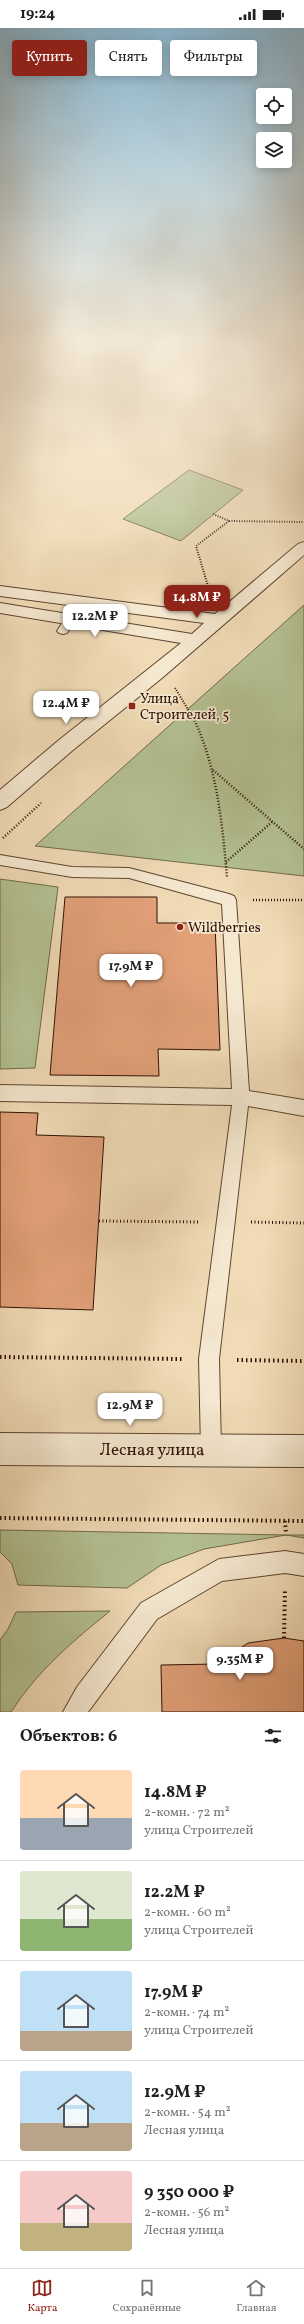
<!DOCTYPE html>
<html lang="ru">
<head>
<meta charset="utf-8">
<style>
  :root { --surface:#fff; --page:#f6f6f6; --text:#202124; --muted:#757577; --line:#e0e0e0; --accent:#8f2418 }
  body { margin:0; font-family:Vollkorn,serif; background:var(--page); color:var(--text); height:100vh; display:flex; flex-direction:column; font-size:15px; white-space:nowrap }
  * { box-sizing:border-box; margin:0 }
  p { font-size:13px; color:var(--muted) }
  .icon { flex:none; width:22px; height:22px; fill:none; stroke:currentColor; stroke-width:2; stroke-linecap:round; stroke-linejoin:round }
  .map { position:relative; height:1684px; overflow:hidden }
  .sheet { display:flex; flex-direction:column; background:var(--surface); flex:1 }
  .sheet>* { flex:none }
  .banner { position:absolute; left:12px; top:12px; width:280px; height:36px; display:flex; gap:8px }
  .controls { position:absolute; left:256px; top:60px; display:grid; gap:8px }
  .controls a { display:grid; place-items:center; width:36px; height:36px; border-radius:4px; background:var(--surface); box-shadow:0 2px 10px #0003; font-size:20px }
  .price { position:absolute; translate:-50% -34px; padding:0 9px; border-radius:8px; background:#fff; color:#222; font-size:13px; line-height:26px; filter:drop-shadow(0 1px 2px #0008) }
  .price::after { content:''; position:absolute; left:50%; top:24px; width:12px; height:9px; margin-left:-6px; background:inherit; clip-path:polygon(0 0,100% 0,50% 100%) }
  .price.selected { background:var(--accent); color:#fff }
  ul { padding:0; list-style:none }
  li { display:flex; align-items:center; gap:12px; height:100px; padding:0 20px }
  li+li { border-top:1px solid var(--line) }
  li span { display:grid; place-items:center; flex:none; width:112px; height:80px; border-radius:4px; color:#555 }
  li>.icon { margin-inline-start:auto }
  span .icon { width:48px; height:48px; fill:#fffc; stroke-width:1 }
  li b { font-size:17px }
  h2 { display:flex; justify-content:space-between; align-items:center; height:48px; padding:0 20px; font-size:17px }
  .chip { padding:0 14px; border-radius:4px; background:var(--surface); box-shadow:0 2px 10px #0003; font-size:14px; line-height:36px }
  .chip.selected { background:var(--accent); color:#fff }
  .status { display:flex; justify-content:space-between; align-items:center; height:28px; padding:0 20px; background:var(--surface); direction:ltr }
  .status svg { height:11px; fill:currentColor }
  .dock { display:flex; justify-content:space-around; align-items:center; height:56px; border-top:1px solid var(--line); background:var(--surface); font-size:11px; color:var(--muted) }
  .dock a { display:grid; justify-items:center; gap:2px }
  .dock .selected { color:var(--accent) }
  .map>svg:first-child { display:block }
  .green { fill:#b4c192; stroke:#72694b }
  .building { fill:#e2a079; stroke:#2f1104 }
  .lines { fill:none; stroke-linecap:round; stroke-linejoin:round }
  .lane-casing { stroke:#5f4430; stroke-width:2 }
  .street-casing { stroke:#5f4430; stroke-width:2 }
  .path-far3 { stroke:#2f1104; stroke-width:2; stroke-dasharray:1 1.5; stroke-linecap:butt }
  .path-far2 { stroke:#2f1104; stroke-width:2.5; stroke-dasharray:1 2; stroke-linecap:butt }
  .path-far1 { stroke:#2f1104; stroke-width:3; stroke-dasharray:1 2.5; stroke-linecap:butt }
  .path { stroke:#2f1104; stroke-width:4; stroke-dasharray:1.5 3; stroke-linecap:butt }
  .lane { fill:#f5e8d0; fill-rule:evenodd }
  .street { fill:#f5e8d0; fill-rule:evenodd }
  .poi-dot { fill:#8f2418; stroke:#f5e8d0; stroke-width:1.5 }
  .labels { text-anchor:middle; stroke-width:3.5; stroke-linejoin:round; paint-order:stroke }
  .poi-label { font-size:14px; fill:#2f1104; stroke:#f5e8d0; text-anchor:start }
  .near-street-label { font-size:17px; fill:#2f1104; stroke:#f5e8d0 }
</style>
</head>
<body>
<div class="status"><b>19:24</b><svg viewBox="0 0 49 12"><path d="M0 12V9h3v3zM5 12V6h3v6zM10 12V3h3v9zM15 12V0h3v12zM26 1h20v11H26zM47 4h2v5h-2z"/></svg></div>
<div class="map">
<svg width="304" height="1684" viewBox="0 0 304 1684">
  <rect width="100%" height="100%" fill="#f0dbb6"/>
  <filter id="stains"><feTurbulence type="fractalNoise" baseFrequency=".005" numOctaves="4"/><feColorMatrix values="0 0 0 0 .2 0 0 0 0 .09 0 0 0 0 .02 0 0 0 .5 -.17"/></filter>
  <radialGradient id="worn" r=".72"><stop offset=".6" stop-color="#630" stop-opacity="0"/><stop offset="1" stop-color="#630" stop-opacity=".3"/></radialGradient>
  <path class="green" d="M189,442L243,462L181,513L123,491Z
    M304,577V848L35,818Z
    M0,851L58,859L35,1040L0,1041Z
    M0,1502L286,1507H304V1510L286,1507L204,1521L161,1537L127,1560L18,1557L12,1536L0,1524Z
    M110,1583C73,1613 37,1643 11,1684H0V1612L8,1601L16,1584Z"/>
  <path class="building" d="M65,869H157V895H215L220,1022L158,1021L159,1048L50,1047Z
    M0,1084L38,1085L36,1107L104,1109L93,1282L0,1279Z
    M284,1610L304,1613V1684H162L161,1637L217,1636L248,1615Z"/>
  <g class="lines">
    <g class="lane-casing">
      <path id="lane" d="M70,588L76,591L67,605L63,606L59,605L57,603L66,589Z
        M0,827L72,839L129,840L229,866L234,868L236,872L249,1063L304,1072V1088L248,1078L219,1331L221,1421L218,1428L211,1431L204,1428L201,1421L199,1331L232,1077L0,1073V1057L232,1061L222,876L129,850L72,849L0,837Z
        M285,1523L304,1526V1548L285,1545L222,1553L157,1591L88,1684H63L77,1659L141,1575L219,1531Z"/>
    </g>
    <g class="street-casing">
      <path id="street" d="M304,514V527L162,650L73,722L7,779L0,782V762L59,712L181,615L0,585V575L192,606L204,595L0,568V558L215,586L298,516Z
        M0,1405L304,1407V1439L0,1437Z"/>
    </g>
    <path class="path-far3" d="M213,486L229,493L304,494
      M211,568L196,518L229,493
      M175,660L192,688"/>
    <path class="path-far2" d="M192,687C217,738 222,793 227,849
      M213,742L304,821
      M3,810L41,775
      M226,834L272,794
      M253,872H304"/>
    <path class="path-far1" d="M99,1193L200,1194
      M251,1194L304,1195"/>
    <path class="path" d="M0,1329L182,1331
      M237,1332L304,1333
      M0,1490L304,1493
      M285,1493L286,1506
      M284,1610L285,1561"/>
    <use href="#lane" class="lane"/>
    <use href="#street" class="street"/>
  </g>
  <linearGradient id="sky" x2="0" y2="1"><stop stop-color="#89b7d2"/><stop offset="0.57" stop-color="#f8efde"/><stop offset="1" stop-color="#f8efde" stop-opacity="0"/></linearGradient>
  <rect width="304" height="549" fill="url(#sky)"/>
  <g class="poi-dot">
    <rect x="128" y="674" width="8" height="8" rx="2"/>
    <circle cx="180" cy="899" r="4"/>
  </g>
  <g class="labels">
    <g class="poi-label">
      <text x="140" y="675">Улица<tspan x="140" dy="16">Строителей, 5</tspan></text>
      <text x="188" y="904">Wildberries</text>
    </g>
    <g class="near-street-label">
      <text x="152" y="1427">Лесная улица</text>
    </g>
  </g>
  <rect width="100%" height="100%" filter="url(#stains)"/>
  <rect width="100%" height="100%" fill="url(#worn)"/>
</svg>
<div class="controls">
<a><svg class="icon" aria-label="locate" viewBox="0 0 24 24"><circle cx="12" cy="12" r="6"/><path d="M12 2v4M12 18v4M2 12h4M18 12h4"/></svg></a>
<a><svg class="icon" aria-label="layers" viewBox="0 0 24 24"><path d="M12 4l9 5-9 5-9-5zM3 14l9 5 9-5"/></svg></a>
</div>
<b class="price selected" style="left:197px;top:591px">14.8M ₽</b>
<b class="price" style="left:95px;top:610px">12.2M ₽</b>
<b class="price" style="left:66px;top:697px">12.4M ₽</b>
<b class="price" style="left:131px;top:960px">17.9M ₽</b>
<b class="price" style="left:130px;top:1399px">12.9M ₽</b>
<b class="price" style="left:240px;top:1653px">9.35M ₽</b>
<div class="banner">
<a class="chip selected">Купить</a>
<a class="chip">Снять</a>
<a class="chip">Фильтры</a>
</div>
</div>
<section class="sheet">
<h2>Объектов: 6<svg class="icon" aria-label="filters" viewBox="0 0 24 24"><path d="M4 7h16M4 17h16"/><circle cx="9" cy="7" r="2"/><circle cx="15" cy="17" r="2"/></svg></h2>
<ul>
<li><span style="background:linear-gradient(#ffd9b3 60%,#9aa5b1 0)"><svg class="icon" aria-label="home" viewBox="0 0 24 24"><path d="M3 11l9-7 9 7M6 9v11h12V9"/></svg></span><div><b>14.8M ₽</b><p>2-комн. · 72 m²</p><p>улица Строителей</p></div></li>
<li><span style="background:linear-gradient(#dfe7d0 60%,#8fb573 0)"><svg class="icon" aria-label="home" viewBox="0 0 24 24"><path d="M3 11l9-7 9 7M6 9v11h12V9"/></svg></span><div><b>12.2M ₽</b><p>2-комн. · 60 m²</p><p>улица Строителей</p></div></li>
<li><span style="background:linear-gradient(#bfe0f5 75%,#b9a48a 0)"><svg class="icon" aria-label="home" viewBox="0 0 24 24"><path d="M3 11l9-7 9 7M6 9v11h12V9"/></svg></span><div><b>17.9M ₽</b><p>2-комн. · 74 m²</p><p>улица Строителей</p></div></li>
<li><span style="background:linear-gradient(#bfe0f5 65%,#b9a48a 0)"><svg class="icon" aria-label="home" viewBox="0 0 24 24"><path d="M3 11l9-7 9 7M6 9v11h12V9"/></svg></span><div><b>12.9M ₽</b><p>2-комн. · 54 m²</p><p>Лесная улица</p></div></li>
<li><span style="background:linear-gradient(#f6c9c9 65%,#c2b280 0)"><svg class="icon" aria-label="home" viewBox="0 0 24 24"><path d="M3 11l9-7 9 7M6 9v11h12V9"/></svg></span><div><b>9 350 000 ₽</b><p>2-комн. · 56 m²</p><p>Лесная улица</p></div></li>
</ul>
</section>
<nav class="dock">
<a class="selected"><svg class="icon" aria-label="map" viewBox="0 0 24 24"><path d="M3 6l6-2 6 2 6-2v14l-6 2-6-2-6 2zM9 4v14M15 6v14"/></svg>Карта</a>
<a><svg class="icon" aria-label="saved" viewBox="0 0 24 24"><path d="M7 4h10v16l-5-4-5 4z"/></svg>Сохранённые</a>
<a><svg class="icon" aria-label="home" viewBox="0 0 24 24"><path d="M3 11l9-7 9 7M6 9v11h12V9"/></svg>Главная</a>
</nav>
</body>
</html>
